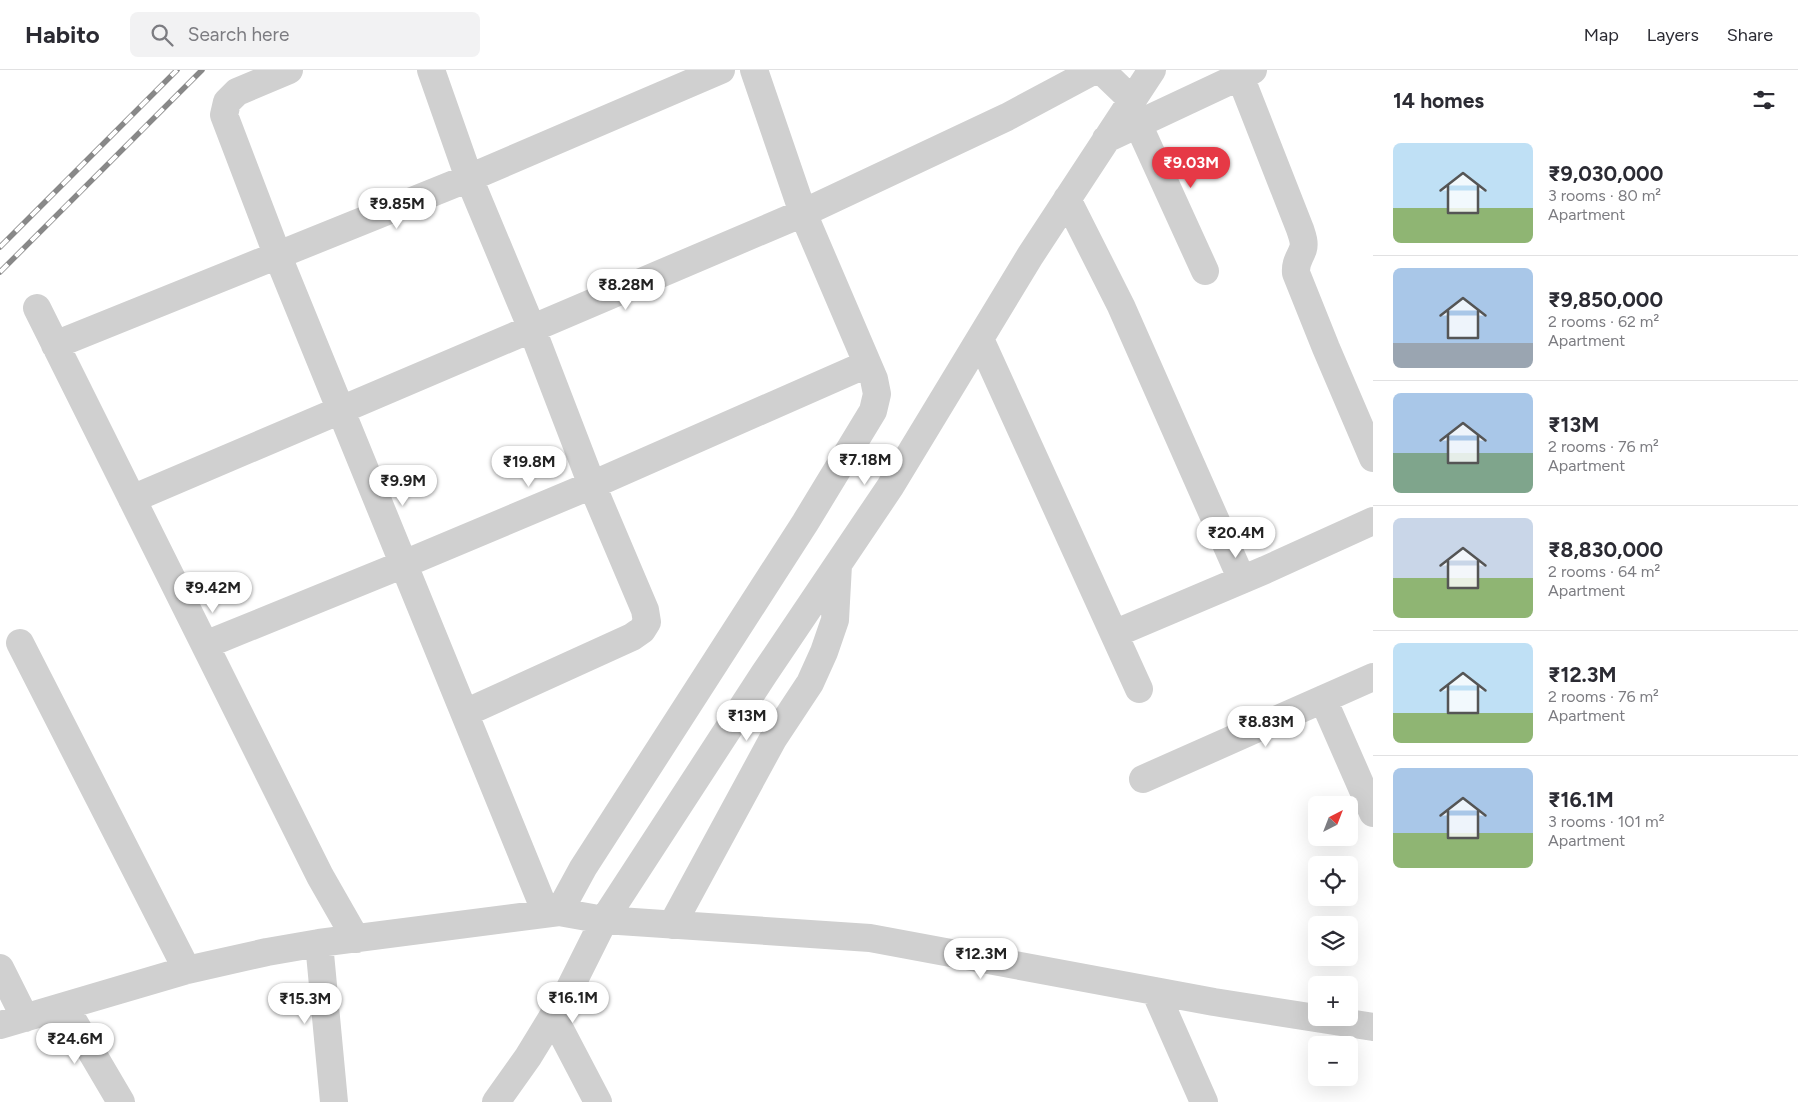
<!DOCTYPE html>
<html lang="en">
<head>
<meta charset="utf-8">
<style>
  :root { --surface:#fff; --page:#f2f2f3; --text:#2b2b33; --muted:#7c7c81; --line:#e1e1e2; --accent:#e63946 }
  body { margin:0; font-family:Figtree,sans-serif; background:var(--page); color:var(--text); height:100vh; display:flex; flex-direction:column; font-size:19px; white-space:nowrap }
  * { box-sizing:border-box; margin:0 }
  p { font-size:16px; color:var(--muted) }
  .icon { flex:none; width:28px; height:28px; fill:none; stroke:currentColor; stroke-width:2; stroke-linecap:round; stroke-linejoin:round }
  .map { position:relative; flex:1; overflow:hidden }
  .details { display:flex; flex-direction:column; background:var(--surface); width:425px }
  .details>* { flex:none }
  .needle { width:32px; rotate:42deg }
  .tools { position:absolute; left:1308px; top:726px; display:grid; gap:10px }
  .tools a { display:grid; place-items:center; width:50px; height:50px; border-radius:8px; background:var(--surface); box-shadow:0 5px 20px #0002; font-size:25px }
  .price { position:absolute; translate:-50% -42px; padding:0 11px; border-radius:18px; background:#fff; color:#222; font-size:16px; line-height:32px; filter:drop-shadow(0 1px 2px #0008) }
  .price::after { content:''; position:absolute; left:50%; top:30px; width:15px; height:11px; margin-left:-8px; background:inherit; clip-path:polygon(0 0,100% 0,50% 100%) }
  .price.selected { background:var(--accent); color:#fff }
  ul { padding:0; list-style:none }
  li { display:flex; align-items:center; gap:15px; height:125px; padding:0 20px }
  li+li { border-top:1px solid var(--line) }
  li span { display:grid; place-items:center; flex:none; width:140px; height:100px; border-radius:8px; color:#555 }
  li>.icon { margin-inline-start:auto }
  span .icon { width:60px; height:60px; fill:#fffc; stroke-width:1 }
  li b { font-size:21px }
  h2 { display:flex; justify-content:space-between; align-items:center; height:60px; padding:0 20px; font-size:21px }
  header { display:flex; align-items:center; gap:30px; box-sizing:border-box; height:70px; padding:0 25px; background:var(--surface); border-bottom:1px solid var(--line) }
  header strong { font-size:24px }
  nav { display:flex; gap:28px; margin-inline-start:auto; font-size:18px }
  .search { width:350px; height:45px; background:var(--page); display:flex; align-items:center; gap:12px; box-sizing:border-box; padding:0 18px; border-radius:8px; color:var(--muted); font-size:19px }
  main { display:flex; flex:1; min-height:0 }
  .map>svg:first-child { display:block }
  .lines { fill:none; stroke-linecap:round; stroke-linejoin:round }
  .street { stroke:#d0d0d0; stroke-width:28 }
  .rail-casing { stroke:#888; stroke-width:5.5 }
  .rail { stroke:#fff; stroke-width:4; stroke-dasharray:11; stroke-linecap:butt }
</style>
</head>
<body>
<header>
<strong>Habito</strong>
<div class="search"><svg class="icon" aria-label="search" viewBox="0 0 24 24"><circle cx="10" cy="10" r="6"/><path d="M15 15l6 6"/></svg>Search here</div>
<nav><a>Map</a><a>Layers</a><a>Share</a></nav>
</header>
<main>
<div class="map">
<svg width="1373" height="1032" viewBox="0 0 1373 1032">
  <rect width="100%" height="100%" fill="#fff"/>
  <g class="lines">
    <path class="street" d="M289,0L237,22L227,32L224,45L277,184L546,843
      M431,0L469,108L532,259L592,415L645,540L647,552L642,560L632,567L465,643
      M1103,0L1107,6L1132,30
      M1240,6L1300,159C1302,165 1305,173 1303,179C1300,188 1295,192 1296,203L1326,278L1373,388
      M1138,54L1205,201
      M1106,69L1253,0
      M1067,129L1121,236L1242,510
      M37,238L320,806L356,869
      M980,269L1139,619
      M55,275L469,108L721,0
      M132,429L803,143L1007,47L1095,0
      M1114,564L1265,500L1373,451
      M20,573L187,900
      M205,575L404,494L592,415L867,294
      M1323,629L1373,743
      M1143,709L1373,607
      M559,842L583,798L805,453L873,341L877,324L874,309L803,143L754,0
      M672,855L773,669L810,613L824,582L835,550L838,495
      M319,873L334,1032
      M0,898L25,948
      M1155,921L1204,1032
      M65,937L121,1032
      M553,946L598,1032
      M0,955L187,900L267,882L319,873L559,842L604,850L870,868L1214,932L1373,957
      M496,1032L528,987L569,920L604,850L764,604L890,417L1030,186L1152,0"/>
    <g class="rail-casing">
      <path id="rail" d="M0,177L177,0
        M0,202L202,0"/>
    </g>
    <use href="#rail" class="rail"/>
  </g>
</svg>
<div class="tools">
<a><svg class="needle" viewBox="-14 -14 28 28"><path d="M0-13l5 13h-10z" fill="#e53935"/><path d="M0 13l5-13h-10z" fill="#7c7c81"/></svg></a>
<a><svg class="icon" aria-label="locate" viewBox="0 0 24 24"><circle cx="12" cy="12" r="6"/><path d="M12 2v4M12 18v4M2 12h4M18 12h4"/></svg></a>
<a><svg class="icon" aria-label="layers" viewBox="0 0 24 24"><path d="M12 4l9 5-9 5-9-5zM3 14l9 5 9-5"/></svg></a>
<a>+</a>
<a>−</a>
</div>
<b class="price selected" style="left:1191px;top:119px">₹9.03M</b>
<b class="price" style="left:397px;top:160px">₹9.85M</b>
<b class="price" style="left:626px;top:241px">₹8.28M</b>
<b class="price" style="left:865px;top:416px">₹7.18M</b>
<b class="price" style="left:529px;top:418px">₹19.8M</b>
<b class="price" style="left:403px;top:437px">₹9.9M</b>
<b class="price" style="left:1236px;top:489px">₹20.4M</b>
<b class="price" style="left:213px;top:544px">₹9.42M</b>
<b class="price" style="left:747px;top:672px">₹13M</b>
<b class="price" style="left:1266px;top:678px">₹8.83M</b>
<b class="price" style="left:981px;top:910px">₹12.3M</b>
<b class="price" style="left:573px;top:954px">₹16.1M</b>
<b class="price" style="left:305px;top:955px">₹15.3M</b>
<b class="price" style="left:75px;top:995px">₹24.6M</b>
</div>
<section class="details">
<h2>14 homes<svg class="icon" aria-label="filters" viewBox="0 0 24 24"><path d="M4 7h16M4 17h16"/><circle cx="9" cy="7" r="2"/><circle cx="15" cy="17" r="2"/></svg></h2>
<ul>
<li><span style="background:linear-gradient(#bfe0f5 65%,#8fb573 0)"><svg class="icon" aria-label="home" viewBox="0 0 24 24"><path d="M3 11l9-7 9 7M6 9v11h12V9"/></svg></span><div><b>₹9,030,000</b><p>3 rooms · 80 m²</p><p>Apartment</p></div></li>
<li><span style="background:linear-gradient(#a9c7e8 75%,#9aa5b1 0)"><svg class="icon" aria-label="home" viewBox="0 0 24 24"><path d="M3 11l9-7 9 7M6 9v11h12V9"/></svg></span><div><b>₹9,850,000</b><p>2 rooms · 62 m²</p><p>Apartment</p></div></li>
<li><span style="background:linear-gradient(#a9c7e8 60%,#7fa58c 0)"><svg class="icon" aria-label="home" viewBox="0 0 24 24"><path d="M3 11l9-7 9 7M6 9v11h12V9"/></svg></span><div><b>₹13M</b><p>2 rooms · 76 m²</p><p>Apartment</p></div></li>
<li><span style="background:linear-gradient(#c9d6e8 60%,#8fb573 0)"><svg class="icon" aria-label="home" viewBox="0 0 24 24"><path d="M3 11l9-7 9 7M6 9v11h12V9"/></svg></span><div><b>₹8,830,000</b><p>2 rooms · 64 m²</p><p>Apartment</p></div></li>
<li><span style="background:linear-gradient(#bfe0f5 70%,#8fb573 0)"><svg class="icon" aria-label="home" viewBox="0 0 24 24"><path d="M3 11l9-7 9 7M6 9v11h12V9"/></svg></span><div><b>₹12.3M</b><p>2 rooms · 76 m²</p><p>Apartment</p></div></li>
<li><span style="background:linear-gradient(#a9c7e8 65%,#8fb573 0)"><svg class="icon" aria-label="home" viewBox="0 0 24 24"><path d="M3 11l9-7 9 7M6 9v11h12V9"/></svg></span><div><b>₹16.1M</b><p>3 rooms · 101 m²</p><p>Apartment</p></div></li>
</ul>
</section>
</main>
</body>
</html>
